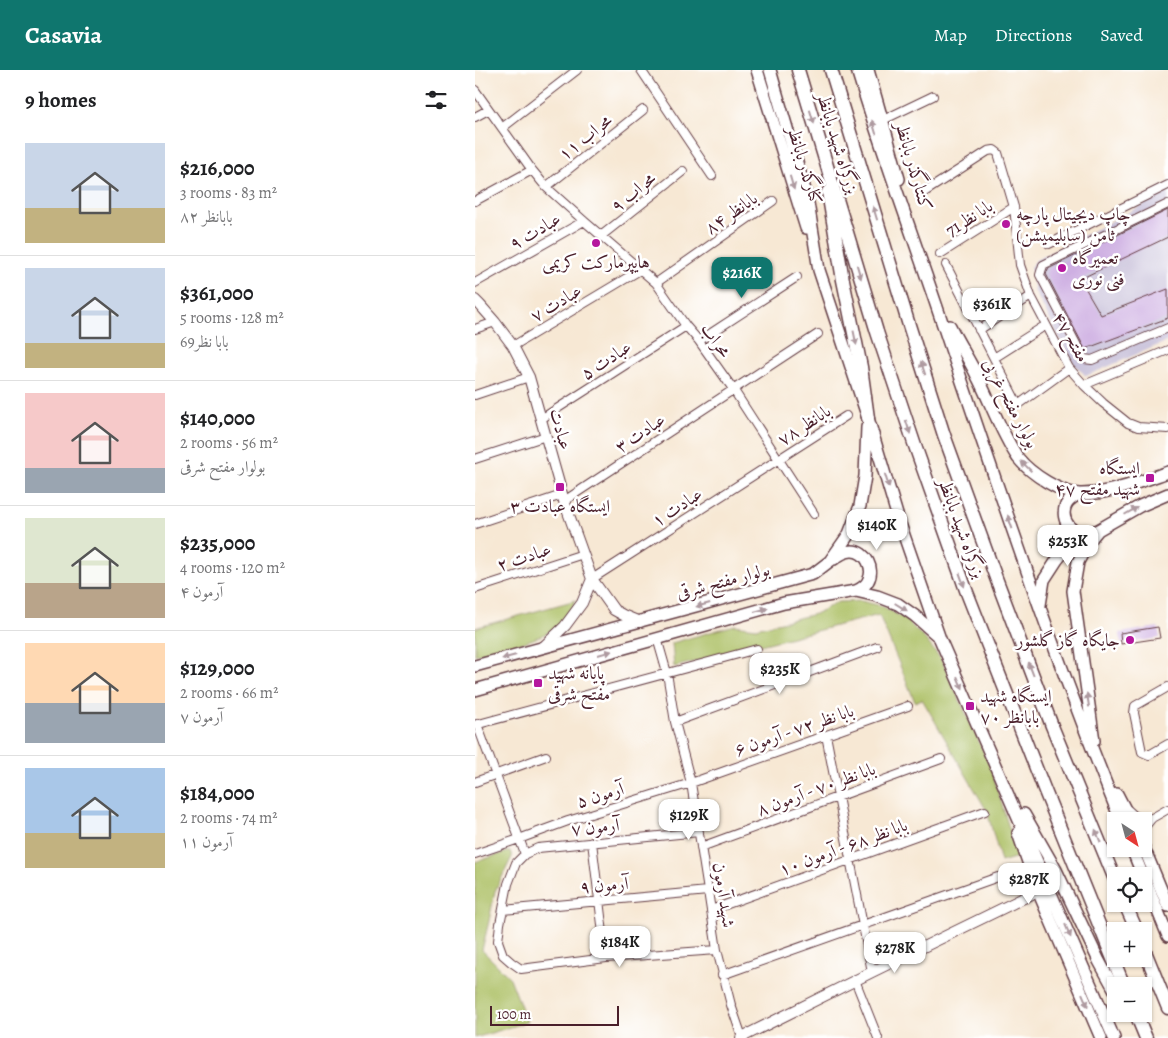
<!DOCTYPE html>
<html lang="en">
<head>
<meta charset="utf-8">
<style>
  :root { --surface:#fff; --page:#f6f6f6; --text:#202124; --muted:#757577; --line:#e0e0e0; --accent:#0f766e }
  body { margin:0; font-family:Alegreya,Amiri,serif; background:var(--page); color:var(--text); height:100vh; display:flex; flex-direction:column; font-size:19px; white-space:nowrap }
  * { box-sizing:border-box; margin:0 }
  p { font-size:16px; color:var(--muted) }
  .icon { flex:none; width:28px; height:28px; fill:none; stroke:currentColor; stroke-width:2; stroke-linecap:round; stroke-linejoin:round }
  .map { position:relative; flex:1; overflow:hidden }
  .side { display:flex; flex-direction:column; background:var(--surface); width:475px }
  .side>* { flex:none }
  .needle { width:32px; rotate:144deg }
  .buttons { position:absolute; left:632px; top:742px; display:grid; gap:10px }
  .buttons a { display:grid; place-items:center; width:45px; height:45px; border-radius:0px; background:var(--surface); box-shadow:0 1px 4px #0004; font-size:25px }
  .scale { position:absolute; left:15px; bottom:12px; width:129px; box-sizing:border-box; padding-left:5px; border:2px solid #4a1f2b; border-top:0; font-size:14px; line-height:18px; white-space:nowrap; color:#4a1f2b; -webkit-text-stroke:4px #fff; paint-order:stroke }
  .price { position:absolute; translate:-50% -42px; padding:0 11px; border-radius:10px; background:#fff; color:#222; font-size:16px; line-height:32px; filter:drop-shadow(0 1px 2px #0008) }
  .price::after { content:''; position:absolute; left:50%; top:30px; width:15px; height:11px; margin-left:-8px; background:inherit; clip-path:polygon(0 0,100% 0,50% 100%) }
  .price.active { background:var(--accent); color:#fff }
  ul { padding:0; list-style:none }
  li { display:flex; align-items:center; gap:15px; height:125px; padding:0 25px }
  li+li { border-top:1px solid var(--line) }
  li span { display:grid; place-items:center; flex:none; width:140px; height:100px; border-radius:0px; color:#555 }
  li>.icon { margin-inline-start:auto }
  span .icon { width:60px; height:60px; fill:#fffc; stroke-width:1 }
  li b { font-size:21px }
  h2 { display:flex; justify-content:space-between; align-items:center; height:60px; padding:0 25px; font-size:21px }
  header { display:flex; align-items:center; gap:30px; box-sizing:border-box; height:70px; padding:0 25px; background:var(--accent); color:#fff }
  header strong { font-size:24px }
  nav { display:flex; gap:28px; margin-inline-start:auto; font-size:18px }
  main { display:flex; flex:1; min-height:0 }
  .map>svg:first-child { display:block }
  .industrial { fill:#c7c0d9 }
  .green { fill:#acbf63; stroke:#7b6f47 }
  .building { fill:#ceafe2 }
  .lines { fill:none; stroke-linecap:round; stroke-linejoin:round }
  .minor-casing { stroke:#643d44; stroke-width:10 }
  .tertiary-casing { stroke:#643d44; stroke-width:12 }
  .secondary-casing { stroke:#643d44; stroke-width:14 }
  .trunk-casing { stroke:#643d44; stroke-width:15 }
  .minor { stroke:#fff; stroke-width:8 }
  .tertiary { stroke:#fff; stroke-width:10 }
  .secondary { stroke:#fff; stroke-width:11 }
  .trunk { stroke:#fff; stroke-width:12 }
  .oneway { fill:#ae9aa0 }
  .poi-dot { fill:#b5179e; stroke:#fff; stroke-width:2 }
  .labels { text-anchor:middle; stroke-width:5; stroke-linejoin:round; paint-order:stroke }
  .street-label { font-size:18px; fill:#4a1f2b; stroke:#fff }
  .poi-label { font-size:18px; fill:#4a1f2b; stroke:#fff; text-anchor:start }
</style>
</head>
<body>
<header>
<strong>Casavia</strong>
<nav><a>Map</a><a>Directions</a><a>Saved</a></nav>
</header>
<main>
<section class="side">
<h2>9 homes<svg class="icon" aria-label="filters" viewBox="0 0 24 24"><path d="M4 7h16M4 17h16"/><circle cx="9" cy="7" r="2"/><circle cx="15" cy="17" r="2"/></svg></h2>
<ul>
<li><span style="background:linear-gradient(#c9d6e8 65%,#c2b280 0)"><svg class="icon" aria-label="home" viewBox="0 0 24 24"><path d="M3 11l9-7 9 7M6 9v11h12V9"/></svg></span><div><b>$216,000</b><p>3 rooms · 83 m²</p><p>بابانظر ۸۲</p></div></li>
<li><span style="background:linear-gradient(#c9d6e8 75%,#c2b280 0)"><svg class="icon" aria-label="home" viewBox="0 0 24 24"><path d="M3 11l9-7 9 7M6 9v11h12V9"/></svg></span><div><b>$361,000</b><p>5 rooms · 128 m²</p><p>بابا نظر69</p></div></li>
<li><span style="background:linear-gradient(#f6c9c9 75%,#9aa5b1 0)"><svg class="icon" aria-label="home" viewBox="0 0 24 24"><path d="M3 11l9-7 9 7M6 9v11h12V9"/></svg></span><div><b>$140,000</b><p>2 rooms · 56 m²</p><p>بولوار مفتح شرقی</p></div></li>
<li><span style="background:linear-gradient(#dfe7d0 65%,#b9a48a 0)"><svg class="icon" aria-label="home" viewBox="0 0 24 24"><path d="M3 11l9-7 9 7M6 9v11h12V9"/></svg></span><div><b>$235,000</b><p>4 rooms · 120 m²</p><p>آرمون ۴</p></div></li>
<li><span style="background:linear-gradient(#ffd9b3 60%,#9aa5b1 0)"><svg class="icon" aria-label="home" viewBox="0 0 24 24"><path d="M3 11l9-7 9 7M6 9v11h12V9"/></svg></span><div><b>$129,000</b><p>2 rooms · 66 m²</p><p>آرمون ۷</p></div></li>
<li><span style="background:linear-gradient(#a9c7e8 65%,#c2b280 0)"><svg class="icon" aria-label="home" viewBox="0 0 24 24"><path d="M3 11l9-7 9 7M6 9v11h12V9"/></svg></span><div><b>$184,000</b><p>2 rooms · 74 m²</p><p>آرمون ۱۱</p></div></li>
</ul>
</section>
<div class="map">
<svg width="693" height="968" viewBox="0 0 693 968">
  <rect width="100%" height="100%" fill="#fff"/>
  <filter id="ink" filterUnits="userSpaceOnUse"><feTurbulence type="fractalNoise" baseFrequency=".02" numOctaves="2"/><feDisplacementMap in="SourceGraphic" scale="10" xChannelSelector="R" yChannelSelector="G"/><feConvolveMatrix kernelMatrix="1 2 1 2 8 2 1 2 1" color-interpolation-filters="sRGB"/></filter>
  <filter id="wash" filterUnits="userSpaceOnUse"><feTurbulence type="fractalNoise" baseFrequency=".0096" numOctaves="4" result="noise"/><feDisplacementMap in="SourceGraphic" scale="20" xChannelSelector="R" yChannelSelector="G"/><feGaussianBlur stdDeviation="1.12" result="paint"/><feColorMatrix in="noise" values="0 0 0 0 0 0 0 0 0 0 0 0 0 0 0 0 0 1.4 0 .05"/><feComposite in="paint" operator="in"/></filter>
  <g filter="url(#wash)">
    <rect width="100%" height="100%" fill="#f7e8d4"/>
    <path class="industrial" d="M693,122V271L611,306L598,293L560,222L556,197L561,190Z"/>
    <path class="green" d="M101,530C97,537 93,545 88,551C71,571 25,578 0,585V558Z
      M386,531L407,536L430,549L450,569L466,589L515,696L543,787L526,792L512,741L447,629L440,632L404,545L199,597L197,573L260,555L281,558L340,544L363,532Z
      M35,781L37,787L20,821L14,851L7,880L35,908L52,952L0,968V792Z"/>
    <g id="blocks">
      <path class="building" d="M693,140V167L605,209L626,245L693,219V248L610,279L571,204L573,199Z
        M683,557L685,568L646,574L645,563Z"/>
    </g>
  </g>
  <g filter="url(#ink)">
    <use href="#blocks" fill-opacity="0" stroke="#643d44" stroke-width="1"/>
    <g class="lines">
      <g class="minor-casing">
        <path id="minor" d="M166,0L237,106
          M0,20L57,100L71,117L109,151L181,213L211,256L224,271L258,319L339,444
          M0,47L13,40
          M408,50L458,26
          M27,58L102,0
          M71,117L168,40
          M448,123L513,81L519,80L523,83L539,137L545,195L556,226L594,298L609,315L628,333L653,353L663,357L693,359
          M0,131L57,100
          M693,134L568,195L565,205L609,289L617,290L693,258
          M126,166L208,101
          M574,174L693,115
          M465,184L539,137
          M471,195L543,335L594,298
          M0,213L109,151
          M181,213L298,131
          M0,259L20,252
          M504,260L556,226
          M224,271L322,207
          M38,276L165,200
          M519,288L571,255
          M609,315L693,280
          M0,325L54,307
          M66,349L211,256
          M0,389L71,366
          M89,431L343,264
          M0,454L87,425
          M117,509L371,346
          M0,519L108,484
          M182,568L192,603L200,652L216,713L233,821L242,880L256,935L267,967
          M693,617L660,636L659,643L667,682L674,685L693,674
          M200,652L402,577
          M2,654L50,784
          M0,655L282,579
          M351,665L397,902
          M0,712L71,686
          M653,740L664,750L677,748
          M669,758L677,748L693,739
          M224,762L63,778L50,784L41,793L33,814L25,854L23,871L28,885L36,892L46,899L131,888L242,880
          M117,772L131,888
          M226,777L466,689
          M0,784L44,769L93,751L216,713L433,636
          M28,840L233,821
          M236,840L510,741
          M247,905L523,807
          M380,910L403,968"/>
      </g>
      <g class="tertiary-casing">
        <path id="tertiary" d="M0,230L5,235L20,252L38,276L54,307L89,431L117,509L139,540L148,545L165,552
          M67,578L90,556L107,533L117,509
          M266,968L267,967L397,902L563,821"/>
      </g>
      <g class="secondary-casing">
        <path id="secondary" d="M282,0L331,158
          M295,0L332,127L344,200L393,348L423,448L465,569L639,968
          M382,0C410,92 444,182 474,273C528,433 582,594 646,751
          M393,0L424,109
          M475,256C483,273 494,289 502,306C516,333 526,363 543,388C551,398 562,406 572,412C582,418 593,423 604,424C632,425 667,411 693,402
          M604,424C599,427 594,429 591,435C584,450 599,468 615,463
          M359,489C364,485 370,481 377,481C391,481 400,499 393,511C391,516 385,519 381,521
          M565,535L569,510L582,490L590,480L601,471L619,461
          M0,596L338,504L355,491L374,464L385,436L390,406L392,357
          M0,620L309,533L381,521L402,526L423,534L440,546L464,567
          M619,671L598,521L603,492L614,471L623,460L665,436L693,424
          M642,724L656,751
          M549,744L581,800L624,891L641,922
          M543,763L563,821L626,968
          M669,778L693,836
          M657,779L668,806
          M669,807L693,866"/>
      </g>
      <g class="trunk-casing">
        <path id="trunk" d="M323,0L402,262L439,373L491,520L570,721L649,916
          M356,0L433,252L469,365L521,508L577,656L641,812
          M353,122L368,210L386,297L393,348
          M650,834L662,861
          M669,879L693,938
          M661,944L671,968"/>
      </g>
      <use href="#minor" class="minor"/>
      <use href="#tertiary" class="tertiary"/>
      <use href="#secondary" class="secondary"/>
      <use href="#trunk" class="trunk"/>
    </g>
    <defs><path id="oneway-solid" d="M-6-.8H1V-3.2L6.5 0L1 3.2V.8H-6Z" transform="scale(1.25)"/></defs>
    <g class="oneway">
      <use href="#oneway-solid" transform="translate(337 47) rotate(73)"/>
      <use href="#oneway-solid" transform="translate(399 57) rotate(-107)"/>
      <use href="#oneway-solid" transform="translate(317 113) rotate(73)"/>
      <use href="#oneway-solid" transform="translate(400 143) rotate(-107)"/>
      <use href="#oneway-solid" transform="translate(384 202) rotate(73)"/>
      <use href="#oneway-solid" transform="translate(380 268) rotate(78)"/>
      <use href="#oneway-solid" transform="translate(448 298) rotate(-108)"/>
      <use href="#oneway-solid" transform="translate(433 357) rotate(72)"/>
      <use href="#oneway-solid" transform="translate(551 396) rotate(-136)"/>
      <use href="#oneway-solid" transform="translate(412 411) rotate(73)"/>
      <use href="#oneway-solid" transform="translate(656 441) rotate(-30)"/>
      <use href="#oneway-solid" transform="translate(535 452) rotate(-109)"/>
      <use href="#oneway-solid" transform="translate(487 510) rotate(70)"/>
      <use href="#oneway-solid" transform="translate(228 535) rotate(165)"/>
      <use href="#oneway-solid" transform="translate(426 537) rotate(32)"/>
      <use href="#oneway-solid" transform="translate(286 540) rotate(-15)"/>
      <use href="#oneway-solid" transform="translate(130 583) rotate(-16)"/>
      <use href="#oneway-solid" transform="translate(34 587) rotate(165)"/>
      <use href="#oneway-solid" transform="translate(556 599) rotate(-111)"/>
      <use href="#oneway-solid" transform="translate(485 613) rotate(67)"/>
      <use href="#oneway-solid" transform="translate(613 630) rotate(-99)"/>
      <use href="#oneway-solid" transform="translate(623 766) rotate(-112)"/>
      <use href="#oneway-solid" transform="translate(593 861) rotate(67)"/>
      <use href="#oneway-solid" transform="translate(610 930) rotate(67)"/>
    </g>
  </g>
  <g class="poi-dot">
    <circle cx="531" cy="154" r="5"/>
    <circle cx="121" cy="173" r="5"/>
    <circle cx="587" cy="198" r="5"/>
    <rect x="670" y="403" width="10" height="10" rx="2.5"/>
    <rect x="80" y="412" width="10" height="10" rx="2.5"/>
    <circle cx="655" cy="570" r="5"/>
    <rect x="58" y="608" width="10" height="10" rx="2.5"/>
    <rect x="490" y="631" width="10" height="10" rx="2.5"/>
  </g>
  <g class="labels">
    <g class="street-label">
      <text transform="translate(110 67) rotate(-38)" y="6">محراب ۱۱</text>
      <text transform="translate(363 73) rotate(73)" y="6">بزرگراه شهید بابانظر</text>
      <text transform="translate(330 95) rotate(73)" y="6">کنارگذر بابانظر</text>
      <text transform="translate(439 96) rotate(74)" y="6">کنتارگذر بابانظر</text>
      <text transform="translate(158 122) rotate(-39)" y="6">محراب ۹</text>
      <text transform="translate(256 143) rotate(-35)" y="6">بابانظر ۸۴</text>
      <text transform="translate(494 148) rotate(-33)" y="6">بابا نظر71</text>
      <text transform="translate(60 161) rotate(-30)" y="6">عبادت ۹</text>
      <text transform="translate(81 233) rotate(-31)" y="6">عبادت ۷</text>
      <text transform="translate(596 267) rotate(60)" y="6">مفتح ۴۷</text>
      <text transform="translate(241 270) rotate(53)" y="6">محراب</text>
      <text transform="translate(131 290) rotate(-33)" y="6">عبادت ۵</text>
      <text transform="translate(536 333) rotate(62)" y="6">بولوار مفتح غربی</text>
      <text transform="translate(329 355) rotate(-33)" y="6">بابانظر ۷۸</text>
      <text transform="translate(86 359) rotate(75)" y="6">عبادت</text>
      <text transform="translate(165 363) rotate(-34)" y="6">عبادت ۳</text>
      <text transform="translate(202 437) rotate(-33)" y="6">عبادت ۱</text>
      <text transform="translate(487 458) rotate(70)" y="6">بزرگراه شهید بابانظر</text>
      <text transform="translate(49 487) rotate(-18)" y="6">عبادت ۲</text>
      <text transform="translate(248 511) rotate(-15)" y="6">بولوار مفتح شرقی</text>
      <text transform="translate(319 660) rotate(-19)" y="6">بابا نظر ۷۲ - آرمون ۶</text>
      <text transform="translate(341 719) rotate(-20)" y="6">بابا نظر ۷۰ - آرمون ۸</text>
      <text transform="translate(125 725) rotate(-17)" y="6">آرمون ۵</text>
      <text transform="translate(120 757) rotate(-6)" y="6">آرمون ۷</text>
      <text transform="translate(368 777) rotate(-20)" y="6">بابا نظر ۶۸ - آرمون ۱۰</text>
      <text transform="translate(129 815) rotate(-5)" y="6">آرمون ۹</text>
      <text transform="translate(249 825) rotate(81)" y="6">شهید آرمون</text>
    </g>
    <g class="poi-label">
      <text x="541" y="150">چاپ دیجیتال پارچه<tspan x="541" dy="21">ثامن (سابلیمیشن)</tspan></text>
      <text x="597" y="194">تعمیرگاه<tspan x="597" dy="21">فنی نوری</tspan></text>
      <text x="121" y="198" text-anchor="middle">هایپرمارکت کریمی</text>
      <text x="665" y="404" text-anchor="end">ایستگاه<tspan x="665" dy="21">شهید مفتح ۴۷</tspan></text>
      <text x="85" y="442" text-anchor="middle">ایستگاه عبادت ۳</text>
      <text x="645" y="576" text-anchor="end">جایگاه گاز گلشور</text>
      <text x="73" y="609">پایانه شهید<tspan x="73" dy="21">مفتح شرقی</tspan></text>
      <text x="505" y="632">ایستگاه شهید<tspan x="505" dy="21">بابانظر ۷۰</tspan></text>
    </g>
  </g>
</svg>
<div class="buttons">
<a><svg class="needle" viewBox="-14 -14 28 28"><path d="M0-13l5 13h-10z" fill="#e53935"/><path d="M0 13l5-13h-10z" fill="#757577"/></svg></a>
<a><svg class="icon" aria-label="locate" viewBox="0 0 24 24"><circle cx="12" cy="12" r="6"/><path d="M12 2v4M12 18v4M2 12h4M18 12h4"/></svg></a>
<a>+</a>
<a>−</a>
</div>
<div class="scale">100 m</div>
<b class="price active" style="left:267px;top:229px">$216K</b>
<b class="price" style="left:517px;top:260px">$361K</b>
<b class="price" style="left:402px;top:481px">$140K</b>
<b class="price" style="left:593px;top:497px">$253K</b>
<b class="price" style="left:305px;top:625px">$235K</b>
<b class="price" style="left:214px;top:771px">$129K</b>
<b class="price" style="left:554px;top:835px">$287K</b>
<b class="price" style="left:145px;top:898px">$184K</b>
<b class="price" style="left:420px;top:904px">$278K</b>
</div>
</main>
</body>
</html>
